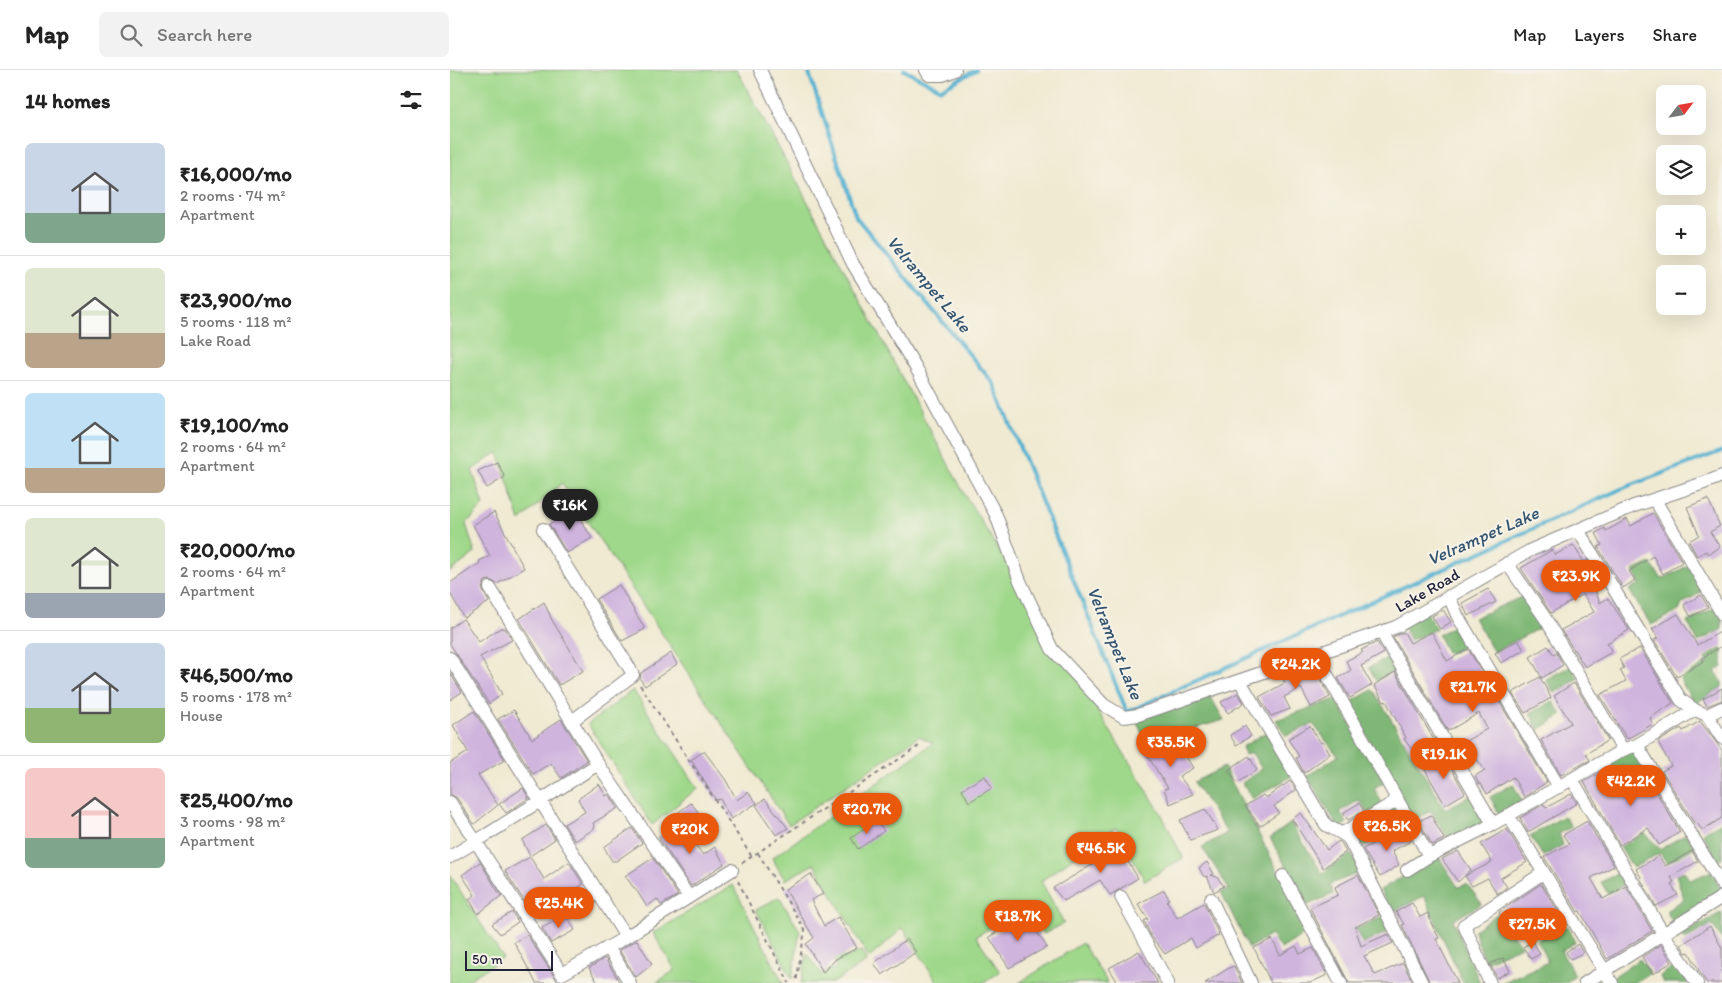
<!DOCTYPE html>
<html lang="en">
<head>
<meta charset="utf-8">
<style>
  :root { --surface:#fff; --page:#f2f2f2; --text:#222; --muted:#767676; --line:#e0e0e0; --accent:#ea580c }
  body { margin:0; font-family:Itim,sans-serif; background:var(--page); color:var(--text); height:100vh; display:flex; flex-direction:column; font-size:19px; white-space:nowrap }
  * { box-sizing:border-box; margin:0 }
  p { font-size:16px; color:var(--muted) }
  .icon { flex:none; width:28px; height:28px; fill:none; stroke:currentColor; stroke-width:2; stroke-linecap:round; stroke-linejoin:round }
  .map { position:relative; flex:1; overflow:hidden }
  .details { display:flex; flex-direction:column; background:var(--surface); width:450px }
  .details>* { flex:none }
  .needle { width:32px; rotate:59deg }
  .fabs { position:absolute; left:1206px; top:15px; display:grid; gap:10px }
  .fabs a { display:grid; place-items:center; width:50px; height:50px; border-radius:8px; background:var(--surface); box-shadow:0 5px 20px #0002; font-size:25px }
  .scale { position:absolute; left:15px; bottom:12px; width:88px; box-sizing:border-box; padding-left:5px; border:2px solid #22223b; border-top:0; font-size:14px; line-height:18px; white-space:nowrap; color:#22223b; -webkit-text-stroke:4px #f7f3e8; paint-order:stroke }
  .price { position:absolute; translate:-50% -42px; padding:0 11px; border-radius:18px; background:var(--accent); color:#fff; font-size:16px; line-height:32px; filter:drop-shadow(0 1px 2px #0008) }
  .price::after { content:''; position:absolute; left:50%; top:30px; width:15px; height:11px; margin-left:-8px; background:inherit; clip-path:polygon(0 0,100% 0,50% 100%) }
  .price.selected { background:#222; color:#fff }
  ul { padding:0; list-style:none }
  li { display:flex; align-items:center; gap:15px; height:125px; padding:0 25px }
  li+li { border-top:1px solid var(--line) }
  li span { display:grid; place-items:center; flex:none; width:140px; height:100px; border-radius:8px; color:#555 }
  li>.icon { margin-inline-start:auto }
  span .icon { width:60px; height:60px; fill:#fffc; stroke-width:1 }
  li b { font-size:21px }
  h2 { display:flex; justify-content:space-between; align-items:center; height:60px; padding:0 25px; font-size:21px }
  header { display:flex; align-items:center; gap:30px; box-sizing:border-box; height:70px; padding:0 25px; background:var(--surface); border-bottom:1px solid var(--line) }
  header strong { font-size:24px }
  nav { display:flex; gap:28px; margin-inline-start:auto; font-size:18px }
  .search { width:350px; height:45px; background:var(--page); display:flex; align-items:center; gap:12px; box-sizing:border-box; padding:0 18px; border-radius:8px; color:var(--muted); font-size:19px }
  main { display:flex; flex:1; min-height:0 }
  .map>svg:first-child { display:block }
  .green { fill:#9fd88a; stroke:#607d62 }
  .forest { fill:#7fb876; stroke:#506d58 }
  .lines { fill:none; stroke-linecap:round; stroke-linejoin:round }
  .stream { stroke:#53b1d1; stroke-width:4 }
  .building { fill:#cfb4de }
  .minor-casing { stroke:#898686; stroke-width:14 }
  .path { stroke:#898686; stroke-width:2; stroke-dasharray:4 4; stroke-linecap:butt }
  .minor { stroke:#fff; stroke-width:12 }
  .labels { text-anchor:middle; stroke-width:4; stroke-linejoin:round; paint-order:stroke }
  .street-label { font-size:16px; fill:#22223b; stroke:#f7f3e8 }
  .water-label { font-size:18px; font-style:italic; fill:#335470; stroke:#f7f3e8 }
</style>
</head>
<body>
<header>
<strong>Map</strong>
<div class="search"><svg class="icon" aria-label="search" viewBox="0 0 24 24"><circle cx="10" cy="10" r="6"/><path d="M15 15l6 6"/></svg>Search here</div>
<nav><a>Map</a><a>Layers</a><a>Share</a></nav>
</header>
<main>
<section class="details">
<h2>14 homes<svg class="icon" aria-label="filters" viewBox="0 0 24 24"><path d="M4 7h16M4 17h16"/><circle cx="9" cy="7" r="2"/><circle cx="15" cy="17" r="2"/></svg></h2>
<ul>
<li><span style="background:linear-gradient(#c9d6e8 70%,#7fa58c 0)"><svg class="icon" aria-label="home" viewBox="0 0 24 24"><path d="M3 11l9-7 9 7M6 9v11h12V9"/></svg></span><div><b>₹16,000/mo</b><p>2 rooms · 74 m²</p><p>Apartment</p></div></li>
<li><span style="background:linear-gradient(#dfe7d0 65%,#b9a48a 0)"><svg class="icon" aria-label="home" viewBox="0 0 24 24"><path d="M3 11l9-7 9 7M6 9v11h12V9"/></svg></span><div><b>₹23,900/mo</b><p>5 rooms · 118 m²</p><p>Lake Road</p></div></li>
<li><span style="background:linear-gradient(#bfe0f5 75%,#b9a48a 0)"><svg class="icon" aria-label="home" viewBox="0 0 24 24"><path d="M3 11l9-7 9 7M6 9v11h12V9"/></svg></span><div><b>₹19,100/mo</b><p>2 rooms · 64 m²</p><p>Apartment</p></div></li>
<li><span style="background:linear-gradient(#dfe7d0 75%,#9aa5b1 0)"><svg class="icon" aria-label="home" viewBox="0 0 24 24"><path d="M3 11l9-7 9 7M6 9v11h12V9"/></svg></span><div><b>₹20,000/mo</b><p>2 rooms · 64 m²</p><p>Apartment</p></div></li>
<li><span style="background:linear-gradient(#c9d6e8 65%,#8fb573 0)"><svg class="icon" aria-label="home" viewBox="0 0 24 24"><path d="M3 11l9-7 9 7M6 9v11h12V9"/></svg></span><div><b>₹46,500/mo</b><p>5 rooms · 178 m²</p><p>House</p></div></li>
<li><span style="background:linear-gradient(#f6c9c9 70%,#7fa58c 0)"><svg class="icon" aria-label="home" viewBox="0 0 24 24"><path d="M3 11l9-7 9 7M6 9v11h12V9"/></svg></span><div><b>₹25,400/mo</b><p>3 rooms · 98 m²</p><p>Apartment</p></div></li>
</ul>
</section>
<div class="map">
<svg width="1272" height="913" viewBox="0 0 1272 913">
  <rect width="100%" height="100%" fill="#f7f3e8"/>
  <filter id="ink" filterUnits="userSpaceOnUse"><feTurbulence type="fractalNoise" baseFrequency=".02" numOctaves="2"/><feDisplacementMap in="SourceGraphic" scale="10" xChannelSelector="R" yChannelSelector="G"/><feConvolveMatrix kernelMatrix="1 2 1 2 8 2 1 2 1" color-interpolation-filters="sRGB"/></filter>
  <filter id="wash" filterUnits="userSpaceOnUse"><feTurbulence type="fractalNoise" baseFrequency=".0096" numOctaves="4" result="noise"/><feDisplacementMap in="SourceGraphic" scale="20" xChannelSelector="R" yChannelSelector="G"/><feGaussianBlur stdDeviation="1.12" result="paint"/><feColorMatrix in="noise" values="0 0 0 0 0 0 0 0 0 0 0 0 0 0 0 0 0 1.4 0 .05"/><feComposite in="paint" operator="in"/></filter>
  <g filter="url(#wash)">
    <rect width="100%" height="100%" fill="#f0ead2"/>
    <path class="green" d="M0,0H287L515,425L712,745L733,788L695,811L666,757L591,811L614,853L594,864L574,839L526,866L550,902L532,913H488L453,858L419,888L364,794L335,810L322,788L483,673L469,666L339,755L112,413L70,451L48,382L22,400L34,435L16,454L25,483L0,502Z
      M183,620L248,718L202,755L138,654Z
      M0,805L53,888L13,913H0Z
      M283,815L333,913H206L225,900L203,863Z
      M329,827L350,861L342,909L306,840Z
      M380,867L394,888L411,881L417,891L383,913H351L357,883L371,904L387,897L373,869Z
      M632,873L658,913H569Z"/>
    <path class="forest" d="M1200,493L1212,509L1239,495L1254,520L1232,534L1229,541L1201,555L1179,520L1190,514L1183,501Z
      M1076,525L1095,555L1044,582L1024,548Z
      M1265,538L1272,549V559L1248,572L1237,552Z
      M977,542L986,559L961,570L952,556Z
      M1007,554L1019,574L998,584L988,565Z
      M1272,578V597L1265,601L1272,613V617L1244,634L1230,609L1257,593L1255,588Z
      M942,586L949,598L926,611L919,597Z
      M1121,596L1128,609L1104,623L1096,609Z
      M922,620L924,621L995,739L1022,725L1038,753L1000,771L981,741L963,750L899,633Z
      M760,626L774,650L696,672L686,651Z
      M886,629L934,712L924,718L933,735L918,743L909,730L890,742L897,753L889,758L857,706L888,686L863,654L836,666L826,650Z
      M1103,631L1112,645L1088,660L1080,643Z
      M816,662L844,705L802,729L792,713L812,699L802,683L795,685L792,677Z
      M1186,677L1195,695L1170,710L1158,691Z
      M774,697L859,861L831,879L821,865L799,878L771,822L779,819L752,777L777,763L744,712Z
      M1063,714L1072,731L1049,744L1040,727Z
      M946,734L957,752L911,778L900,761Z
      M1114,746L1122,757L1109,763L1113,775L1093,786L1080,766Z
      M1272,752V788L1268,790L1252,763Z
      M841,753L872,803L901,784L912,802L880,814L883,824L858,835L820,768Z
      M1195,763L1210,779L1236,764L1245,777L1217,793L1210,783L1183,798L1170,777Z
      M988,786L1008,817L1017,814L1032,834L1003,850L1030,913H1013L974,826L941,843L930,820Z
      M1172,801L1179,812L1158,824L1151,812Z
      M1234,801L1241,810L1261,801L1272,822L1224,854L1216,841L1234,829L1226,805Z
      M1272,842V870L1262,854L1234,870L1232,865Z
      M1047,844L1071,876L1035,892L1024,860Z
      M936,845L943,859L913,874L906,859Z
      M1118,856L1125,872L1111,881L1125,906L1115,913H1051L1098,892L1087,870Z
      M1190,889L1200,903L1184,913H1166L1163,907Z
      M1229,893L1243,913H1213L1210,906Z"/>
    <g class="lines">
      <path class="stream" d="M358,0L406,147L544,314L677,642L1171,419L1272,381
        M454,0L491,19L526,0"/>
    </g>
    <g id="blocks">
      <path class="building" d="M47,392L55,407L37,418L28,401Z
        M1258,429L1270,456L1260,462L1270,477L1258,484L1256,481L1247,486L1239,471L1249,465L1237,437Z
        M124,439L142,468L117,483L99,454Z
        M44,442L74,498L47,514L40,510L35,511L32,519L39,532L14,548L0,523V513L30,493L29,491L40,486L23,455Z
        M1203,443L1232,492L1213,504L1203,486L1179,501L1185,510L1173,518L1148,477L1152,475L1146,463L1155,458L1156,461L1177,449L1181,456Z
        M1123,475L1134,492L1137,490L1147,507L1141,510L1150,533L1158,528L1179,560L1157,573L1162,582L1135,597L1111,560L1144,542L1133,524L1101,543L1071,498L1102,480L1105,485Z
        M169,515L195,559L172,571L146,529Z
        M1038,519L1046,532L1018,546L1012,533Z
        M1251,525L1258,537L1241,547L1234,535Z
        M94,532L102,550L133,601L109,615L69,549Z
        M993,540L1001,552L990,559L982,546Z
        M1228,544L1247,575L1272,561V576L1252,588L1254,591L1227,607L1204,570L1208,568L1202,559Z
        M13,549L29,572L52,557L53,559L55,558L62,570L30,587L52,624L39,634L0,574V558Z
        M954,562L960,573L982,562L997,591L1018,579L1097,712L1074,727L1063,707L1037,724L1031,714H1029L1025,706L1035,700L1020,680L1012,685L1007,676L1037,659L1029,643L998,661L943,567Z
        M1068,570L1074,580L1051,593L1045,583Z
        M927,572L934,583L911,596L922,615L900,628L888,608L901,600L896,591L913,582L911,580Z
        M1098,576L1104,585L1107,583L1113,595L1092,608L1080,587Z
        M1190,578L1223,633L1200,648L1203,654L1177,669L1150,625L1176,611L1170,600L1174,598L1169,589Z
        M221,583L227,594L195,616L190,609L191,603Z
        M864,597L880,627L861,637L851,618L834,627L840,639L821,646L809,627L835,613L831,605L847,599Z
        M945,602L984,670L964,682L954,669L956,668L936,631L934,632L924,615Z
        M0,603L12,622L0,630Z
        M1090,607L1101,628L1075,643L1062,623Z
        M1124,613L1158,670L1136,684L1140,690L1111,705L1091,670L1121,653L1104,626Z
        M1272,618V630L1257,636L1253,629Z
        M788,623L794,633L778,643L771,632Z
        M64,640L82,669L111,649L137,691L111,708L101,693L83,704L48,649Z
        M24,641L55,690L28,705L48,735L24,754L7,728L0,724V693L18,682L3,655Z
        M1250,651L1272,680V748L1252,760L1247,753L1245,754L1212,701L1221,696L1208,672L1231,658L1233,661Z
        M795,656L801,666L786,675L780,665Z
        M860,656L871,673L873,672L880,684L854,703L846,688L849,686L838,669Z
        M723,666L743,698L729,706L743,724L720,734L714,719L718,718L694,680Z
        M254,681L275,709L287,730L298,722L307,733L281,749L270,729L266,730L241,690Z
        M993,684L1015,723L995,735L973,696Z
        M799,686L807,700L787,713L778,700Z
        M1158,698L1168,713L1192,699L1230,762L1209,775L1198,758L1170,775L1134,712Z
        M535,706L542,718L519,732L512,719Z
        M840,711L846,720L824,736L829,743L810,756L795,736L813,725L816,728Z
        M149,714L156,726L159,724L168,738L143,753L145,758L125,771L114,754L135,742L128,729Z
        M73,718L79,728L56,743L49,734Z
        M1121,724L1127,733L1078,762L1070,748L1094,734L1096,738Z
        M315,729L338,758L326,765L306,735Z
        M241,733L249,743L232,754L226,744Z
        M909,733L914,741L898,750L893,743Z
        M755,739L768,760L740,770L730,750Z
        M851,743L877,780L889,771L892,774L896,782L873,798L842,749Z
        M981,745L994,769L982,775L969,751Z
        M427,751L434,761L408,779L401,768Z
        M1137,751L1164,796L1141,808L1153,829L1176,816L1202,861L1157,889L1130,841L1128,842L1094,787L1119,774L1113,765Z
        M229,753L253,785L265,777L274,794L241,816L208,767Z
        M96,755L105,769L80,786L72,770Z
        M953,757L961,771L942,781L949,795L930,807L913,779L928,771L929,773Z
        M182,758L192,773L166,791H162L154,777Z
        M1057,759L1077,792L1051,808L1057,817L1047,824L1038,808L1022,816L1015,806L1042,792L1031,774Z
        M666,772L688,808L660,825L650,810L614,831L603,818L642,795L640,790Z
        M1008,781L1021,800L1008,812L992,789Z
        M1242,781L1248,791L1221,807L1224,812L1221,814L1228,825L1206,836L1190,808L1191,807L1186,799L1209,786L1215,796Z
        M80,787L94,809L119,792L133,814L109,832L106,827L82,843L55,801Z
        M203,788L228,825L211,835L207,829L197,837L185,818H184L175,806Z
        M30,792L51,826L28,844L19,829L25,825L12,805Z
        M757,792L764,804L761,805L767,807L774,816L764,822L757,806L754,807L749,798Z
        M361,804L373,824L361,830L374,856L388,847L407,878L386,889L373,902L356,874L364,868L335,819Z
        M908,805L929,845L905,857L911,876L938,864L943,873L914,886L925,905L953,893L963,913H899L860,838L888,825L885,817Z
        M1091,814L1113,849L1079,863L1066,840L1051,847L1049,842Z
        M714,820L719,829L717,831L727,848L754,833L769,865L746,878L741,868L715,884L701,866L694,851L698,849L688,834Z
        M962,833L970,847L978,843L981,853L989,868L986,869L1008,913H980L952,855L954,854L946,842Z
        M62,842L68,852L50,864L42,854Z
        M116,845L125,860L101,873L92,858Z
        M576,846L597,877L559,898L539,867L559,855L560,857Z
        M1260,856L1272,878V913H1257L1248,900H1249L1239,882L1236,883L1231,875Z
        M77,865L106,909L108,913H86L64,872Z
        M457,869L466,882L432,905L424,893Z
        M822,869L830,885L846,876L850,884L863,878L877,905L860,913H821L804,878Z
        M187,870L202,894L186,907L169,880Z
        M1083,871L1090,884L1081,889L1073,877Z
        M1128,874L1133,883L1120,889L1116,882Z
        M1211,875L1222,892L1203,904L1192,887Z
        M689,881L708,913H668L659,898Z
        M155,888L170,913H148L139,898Z
        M1053,888L1060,901L1047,908L1040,894Z
        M784,896L792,913H755L779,898Z"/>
    </g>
  </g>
  <g filter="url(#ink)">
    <use href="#blocks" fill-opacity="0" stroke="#898686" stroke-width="1"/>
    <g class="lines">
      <g class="minor-casing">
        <path id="minor" d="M310,0L403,194L465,296L546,445L570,511L602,579L654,635L674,647L688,645L946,557L1081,480L1184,436L1254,413L1272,406
          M476,0L479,5H493L505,0
          M1205,430L1272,544
          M93,459L180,599
          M1128,460L1231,630L1245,640L1257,645L1272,668
          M1057,493L1095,548L1173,680
          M40,518L148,694L239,827
          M999,526L1007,545L1109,717
          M931,562L1043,754
          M866,585L979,786
          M0,588L176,867
          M790,611L876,755C884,760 892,762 899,769L972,913
          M1257,645L1272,638
          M122,651L183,605
          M1187,675L1272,815
          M1122,709L1214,865L1247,913
          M0,732L112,904L176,867L282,800
          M1058,745L1162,913
          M893,763L948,730
          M0,787L38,764L148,694
          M957,800L979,786L1043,754L1173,680L1187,675L1245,640
          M833,806L891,913
          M671,827L718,913
          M761,829L801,913
          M158,877L180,913
          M1040,913L1014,855L1093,803
          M1135,913L1272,827"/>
      </g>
      <path class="path" d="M190,615L302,787
        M308,783L355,860L346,913
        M292,793L469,676
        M288,811L339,913"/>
      <use href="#minor" class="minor"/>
    </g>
  </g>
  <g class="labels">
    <g class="street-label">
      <text transform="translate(977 520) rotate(-30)" y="6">Lake Road</text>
    </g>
    <g class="water-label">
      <text transform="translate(479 214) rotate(50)" y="6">Velrampet Lake</text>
      <text transform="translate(1033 466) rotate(-24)" y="6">Velrampet Lake</text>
      <text transform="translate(665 573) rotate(68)" y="6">Velrampet Lake</text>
    </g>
  </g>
</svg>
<div class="fabs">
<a><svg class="needle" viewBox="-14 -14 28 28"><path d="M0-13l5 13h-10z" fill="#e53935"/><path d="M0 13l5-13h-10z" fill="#767676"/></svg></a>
<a><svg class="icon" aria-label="layers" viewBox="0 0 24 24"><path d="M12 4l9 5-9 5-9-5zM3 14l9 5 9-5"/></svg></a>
<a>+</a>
<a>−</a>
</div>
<div class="scale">50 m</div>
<b class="price selected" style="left:120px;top:461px">₹16K</b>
<b class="price" style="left:1126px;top:532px">₹23.9K</b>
<b class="price" style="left:846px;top:620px">₹24.2K</b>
<b class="price" style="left:1023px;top:643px">₹21.7K</b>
<b class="price" style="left:721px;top:698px">₹35.5K</b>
<b class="price" style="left:994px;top:710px">₹19.1K</b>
<b class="price" style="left:1181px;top:737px">₹42.2K</b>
<b class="price" style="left:417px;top:765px">₹20.7K</b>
<b class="price" style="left:937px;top:782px">₹26.5K</b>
<b class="price" style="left:240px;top:785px">₹20K</b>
<b class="price" style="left:651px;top:804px">₹46.5K</b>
<b class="price" style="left:109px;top:859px">₹25.4K</b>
<b class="price" style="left:568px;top:872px">₹18.7K</b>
<b class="price" style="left:1082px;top:880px">₹27.5K</b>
</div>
</main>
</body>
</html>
